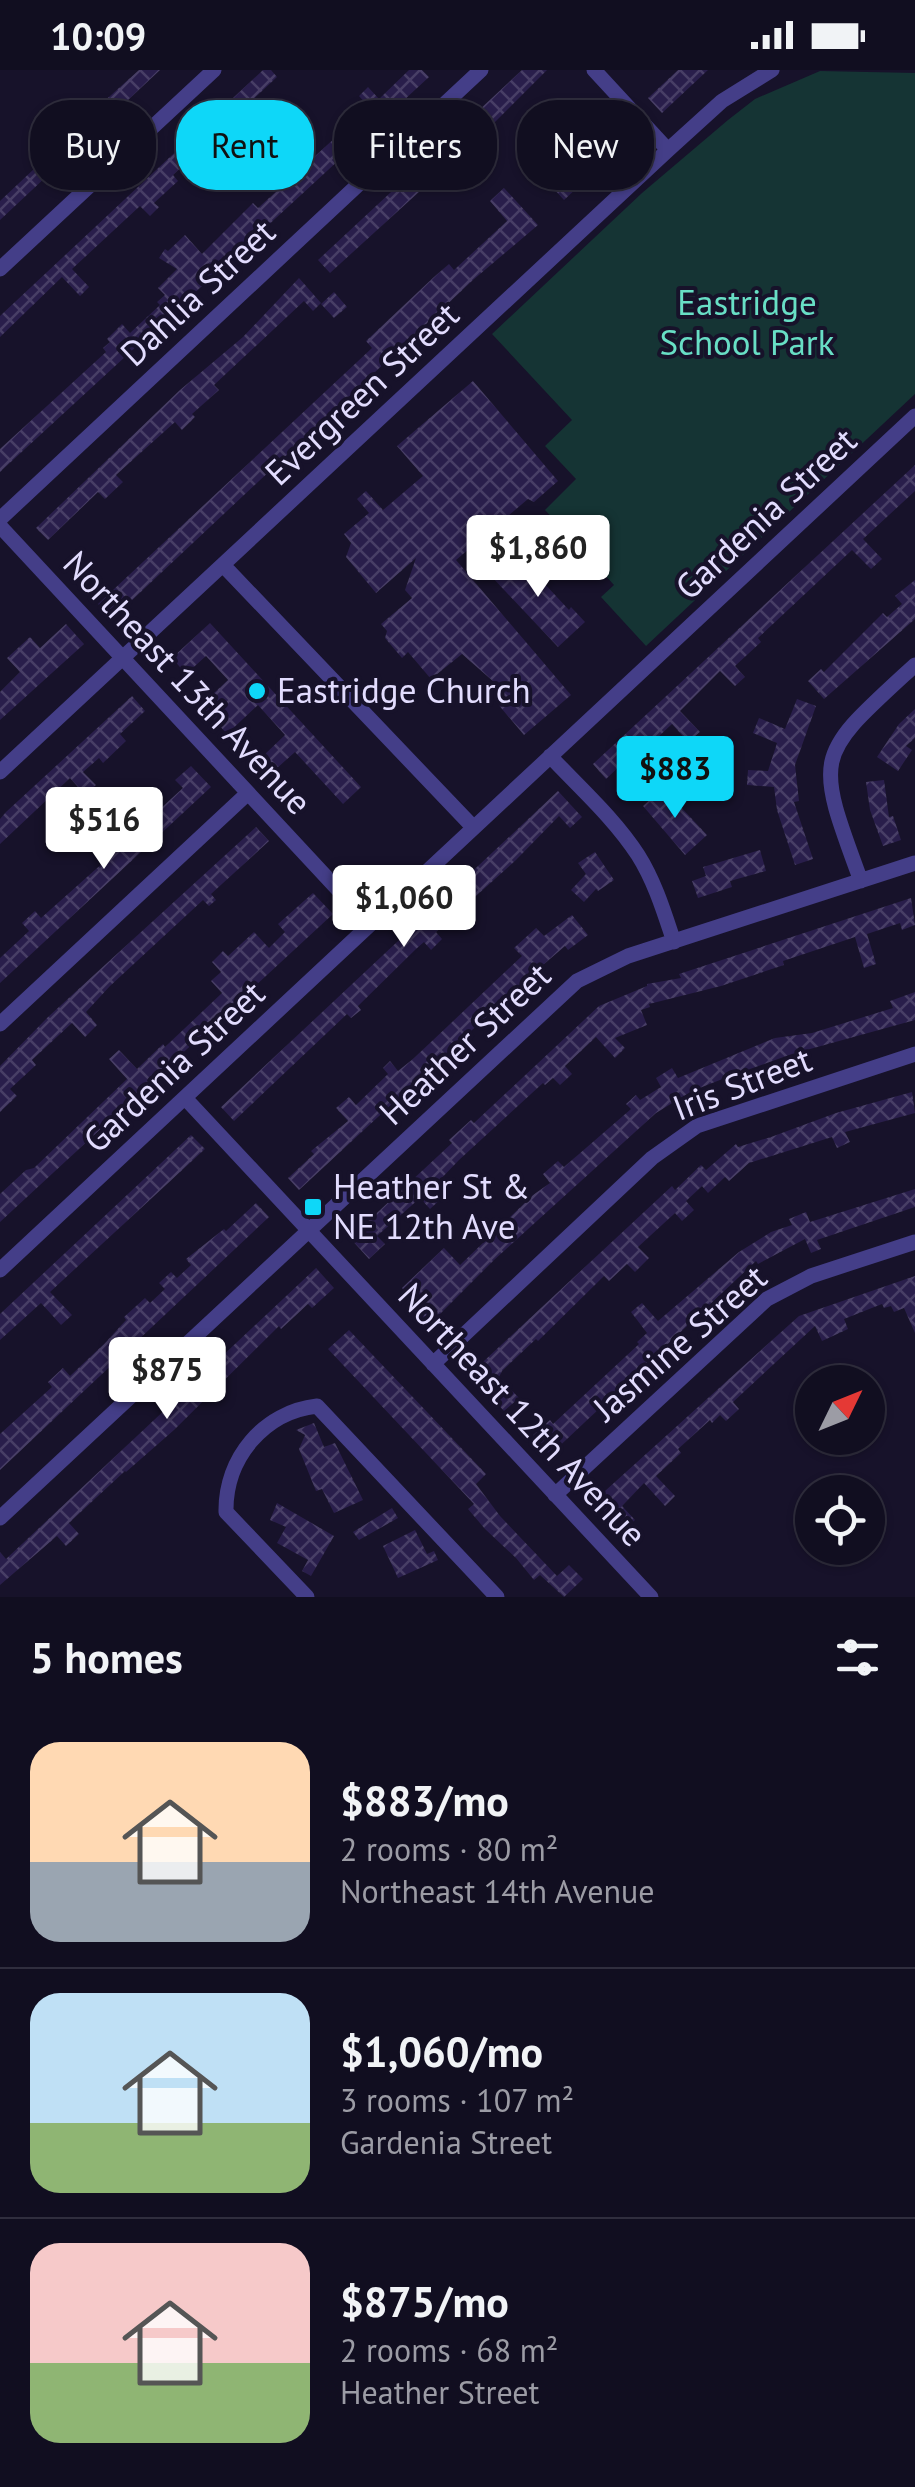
<!DOCTYPE html>
<html lang="en">
<head>
<meta charset="utf-8">
<style>
  :root { --surface:#110e20; --page:#1e1c2d; --text:#f1f3f6; --muted:#9c9ca5; --line:#302e3e; --accent:#0ed7f8 }
  body { margin:0; font-family:"PT Sans",sans-serif; background:var(--page); color:var(--text); height:100vh; display:flex; flex-direction:column; font-size:38px; white-space:nowrap }
  * { box-sizing:border-box; margin:0 }
  p { font-size:32px; color:var(--muted) }
  .icon { flex:none; width:55px; height:55px; fill:none; stroke:currentColor; stroke-width:2; stroke-linecap:round; stroke-linejoin:round }
  .map { position:relative; height:1527px; overflow:hidden }
  .details { display:flex; flex-direction:column; background:var(--surface); flex:1 }
  .details>* { flex:none }
  .banner { position:absolute; left:30px; top:30px; width:855px; height:90px; display:flex; gap:20px }
  .needle { width:65px; rotate:47deg }
  .fabs { position:absolute; left:795px; top:1295px; display:grid; gap:20px }
  .fabs a { display:grid; place-items:center; width:90px; height:90px; border-radius:50%; background:var(--surface); box-shadow:0 2px 8px #0004,0 0 0 2px var(--line); font-size:50px }
  .price { position:absolute; translate:-50% -85px; padding:0 22px; border-radius:10px; background:#fff; color:#222; font-size:32px; line-height:65px; filter:drop-shadow(0 2px 5px #0008) }
  .price::after { content:''; position:absolute; left:50%; top:60px; width:30px; height:22px; margin-left:-15px; background:inherit; clip-path:polygon(0 0,100% 0,50% 100%) }
  .price.current { background:var(--accent); color:#111 }
  ul { padding:0; list-style:none }
  li { display:flex; align-items:center; gap:30px; height:250px; padding:0 30px }
  li+li { border-top:2px solid var(--line) }
  li span { display:grid; place-items:center; flex:none; width:280px; height:200px; border-radius:30px; color:#555 }
  li>.icon { margin-inline-start:auto }
  span .icon { width:120px; height:120px; fill:#fffc; stroke-width:1 }
  li b { font-size:42px }
  h2 { display:flex; justify-content:space-between; align-items:center; height:120px; padding:0 30px; font-size:42px }
  .chip { padding:0 35px; border-radius:40px; background:var(--surface); box-shadow:0 2px 8px #0004,0 0 0 2px var(--line); font-size:35px; line-height:90px }
  .chip.current { background:var(--accent); color:#111 }
  .status { display:flex; justify-content:space-between; align-items:center; height:70px; padding:0 50px; background:var(--surface); direction:ltr }
  .status svg { height:28px; fill:currentColor }
  .map>svg:first-child { display:block }
  .park { fill:#153434 }
  .building { fill:url(#building-cross-hatch) }
  .lines { fill:none; stroke-linecap:round; stroke-linejoin:round }
  .minor { stroke:#443e88; stroke-width:15 }
  .poi-dot { fill:#0ed7f8; stroke:#17122a; stroke-width:4 }
  .labels { text-anchor:middle; stroke-width:8; stroke-linejoin:round; paint-order:stroke }
  .street-label { font-size:35px; fill:#e2dcfe; stroke:#17122a }
  .park-label { font-size:35px; fill:#68dec5; stroke:#17122a }
  .poi-label { font-size:35px; fill:#e2dcfe; stroke:#17122a; text-anchor:start }
</style>
</head>
<body>
<div class="status"><b>10:09</b><svg viewBox="0 0 49 12"><path d="M0 12V9h3v3zM5 12V6h3v6zM10 12V3h3v9zM15 12V0h3v12zM26 1h20v11H26zM47 4h2v5h-2z"/></svg></div>
<div class="map">
<svg width="915" height="1527" viewBox="0 0 915 1527">
  <defs>
    <pattern id="building-cross-hatch" width="8" height="8" patternUnits="userSpaceOnUse" patternTransform="scale(2.5)"><rect width="8" height="8" fill="#291e4b"/><path d="M0 0l8 8M0 8l8-8" fill="none" stroke="#483e66"/></pattern>
  </defs>
  <rect width="100%" height="100%" fill="#17122a"/>
  <path class="park" d="M820,1L915,3V324L646,576L601,527L614,515L545,440L576,409L545,376L572,350L492,264L642,123L728,50L755,29Z"/>
  <path class="building" d="M139,0H160L0,150V131L35,98L33,95Z
    M263,0H271L277,7L228,53L235,60L214,80L207,73L173,105L178,111L154,133L159,137L150,146L140,136L72,199L89,217L80,226L62,207L0,267V246Z
    M409,0H422L429,7L0,402V379L106,282L103,278L110,272L107,269L122,254L130,263L160,235L157,232L165,225L158,218L177,199L159,188L165,179L168,181L185,165L202,184L253,133L258,138L369,37L359,26L368,17L379,29Z
    M522,0H547L488,59L330,203L318,190Z
    M678,0H708L662,43L648,28Z
    M545,80L579,116L564,130L530,93Z
    M504,118L538,155L473,210L112,549L98,534L372,278L366,271L434,207L449,194L454,200L507,151L490,131Z
    M299,208L321,233L313,241L304,231L214,315L219,320L192,344L195,347L182,360L175,352L116,405L123,412L105,429L98,422L48,470L36,458L180,320L243,267Z
    M334,222L347,237L334,248L321,234Z
    M473,311L558,411L534,432L528,429L456,490L571,625L524,665L497,633L502,619L462,584L431,609L408,582L402,588L385,568L387,561L381,554L412,528L405,520L416,488L376,523L346,487L351,473L344,464L369,443L357,429L366,421L383,440L423,406L397,376Z
    M915,395V421L863,469L882,489L871,499L852,480L758,568L761,572L735,596L745,607L735,616L720,601L680,641L700,662L688,672L672,654L656,669L673,686L662,695L643,674L606,709L593,694Z
    M516,483L569,540L571,537L585,552L558,577L491,506Z
    M915,510V549L824,629L808,611L821,599L824,602L883,543L887,547L902,534L895,526Z
    M210,553L361,717L343,734L295,682L276,699L264,685L285,665L258,635L227,664L201,635L228,610L206,586L186,604L172,588Z
    M66,554L84,574L0,650V622L20,602L7,588L30,567L40,578Z
    M132,626L145,641L120,664L126,671L103,693L99,688L83,702L96,715L85,725L70,708L0,774V749L6,742Z
    M797,629L816,636L795,695L799,731L794,732L813,789L795,795L777,740L774,717L747,715L748,700L768,701L777,673L753,663L759,648L785,659Z
    M915,639V668L906,676L912,680L898,701L877,687L899,654Z
    M191,696L211,717L0,913V888L29,861L22,853L35,841L41,848L105,791L97,782L111,769L118,776L149,749L183,718L175,710Z
    M884,710L889,747L893,746L901,770L883,776L870,740L866,712Z
    M663,718L707,765L685,785L643,736Z
    M558,721L582,747L570,758L559,746L516,790L436,862L442,869L431,880L424,872L416,879L358,936L361,940L351,948L347,944L234,1051L221,1037Z
    M256,757L269,771L211,824L216,830L209,836L203,830L110,916L86,942L97,955L85,967L72,953L32,990L36,995L10,1019L17,1026L0,1042V996L48,947Z
    M760,780L766,801L730,811L732,817L698,828L692,811L706,806L703,797Z
    M595,782L614,810L598,821L596,819L584,832L571,820L586,804L578,793Z
    M313,823L333,844L0,1152V1124L26,1100L34,1098L127,1009L109,989L119,980L137,999L163,974L165,977L222,923L211,911L221,902L212,892L223,881L228,886L254,862L269,878L285,862L278,854Z
    M911,828L915,855L902,860L900,853L867,864L876,894L864,898L855,867L783,891L784,895L721,916L649,934L650,937L641,940L647,955L615,968L625,978L615,988L596,967L565,996L572,1004L560,1015L553,1008L545,1015L543,1013L459,1090L434,1116L443,1127L430,1139L420,1128L377,1166L385,1174L369,1189L350,1168L452,1073L449,1070L471,1050L474,1053L599,936L647,916V914L681,908L679,904Z
    M572,845L588,865L568,880L565,876L536,901L299,1120L288,1108L314,1084L311,1081L348,1051L336,1038L349,1027L356,1035L388,1004L383,998L390,991L398,1001L413,989L522,886L514,878L536,858L544,866Z
    M915,922V950L792,984L725,1008L692,1021L656,1043L494,1190L426,1258L413,1244L420,1237L402,1218L444,1178L460,1195L533,1125L550,1113L543,1104L558,1091L564,1097L631,1039L626,1034L636,1025L640,1030L661,1017L656,1008L672,998L678,1008L775,968L812,963L893,938L890,931Z
    M912,1022L915,1043L845,1062L850,1072L837,1078L832,1067L749,1093L729,1111L725,1107L708,1123L702,1116L686,1131L694,1140L682,1151L675,1143L638,1177L649,1188L635,1202L627,1194L609,1211L604,1206L538,1271L536,1269L502,1301L499,1307L519,1328L504,1341L470,1304L672,1116L675,1120L701,1095L706,1100L736,1074L738,1077L771,1067L836,1043Z
    M191,1065L205,1079L50,1222L72,1245L61,1255L41,1233L0,1270V1244Z
    M915,1119V1137L817,1170L821,1179L811,1183L805,1169L758,1194L756,1191L550,1385L532,1366L550,1350L553,1354L639,1274L637,1272L647,1263L631,1242L642,1233L658,1251L739,1182L771,1162L792,1155L789,1149L806,1142L810,1152Z
    M256,1133L269,1147L0,1400V1364L52,1317L48,1312L63,1298L70,1306L104,1274L126,1250L124,1247L145,1228L150,1233L165,1219L159,1213L171,1202L177,1208L191,1195L186,1189L224,1159L226,1161Z
    M316,1198L334,1218L312,1238L308,1234L281,1259L279,1256L174,1360L126,1402L125,1401L69,1453L79,1464L66,1476L57,1466L0,1515V1482L6,1489Z
    M915,1206V1263L904,1238L894,1242L891,1236L884,1238L882,1234L844,1249L848,1259L822,1271L815,1256L733,1332L739,1339L726,1351L720,1345L712,1353L710,1350L678,1379L681,1383L656,1406L675,1426L665,1436L644,1413L622,1436L635,1450L627,1457L616,1445L612,1449L595,1430L799,1246Z
    M349,1260L486,1404L476,1414L500,1446L557,1506L569,1495L583,1509L564,1527L540,1505L534,1510L516,1488L485,1459L468,1439L474,1434L328,1279Z
    M314,1353L324,1377L335,1373L363,1430L334,1443L322,1419L316,1421L299,1379L305,1365L296,1360Z
    M277,1433L334,1466L311,1506L302,1501L308,1490L277,1473L286,1457L270,1450Z
    M392,1438L398,1448L359,1470L353,1462Z
    M415,1460L427,1484L434,1481L438,1490L398,1508L383,1476Z"/>
  <g class="lines">
    <path class="minor" d="M594,0L668,80
      M0,199L214,0
      M0,449L481,0
      M0,456L370,854
      M223,495L473,757
      M550,686C579,717 614,748 638,785C655,812 664,842 674,872
      M0,702L668,80L722,31L772,0
      M861,811C813,682 815,687 915,595
      M0,954L248,723
      M186,1029L651,1527
      M0,1200L915,346
      M433,1294L652,1088L697,1056L915,984
      M555,1425L767,1229L811,1206L915,1172
      M0,1448L577,911L628,886L915,793
      M307,1527L226,1442C225,1388 264,1342 317,1336L497,1527"/>
  </g>
  <g class="poi-dot">
    <circle cx="257" cy="621" r="10"/>
    <rect x="303" y="1127" width="20" height="20" rx="5"/>
  </g>
  <g class="labels">
    <g class="street-label">
      <text transform="translate(198 223) rotate(-43)" y="12">Dahlia Street</text>
      <text transform="translate(362 324) rotate(-43)" y="12">Evergreen Street</text>
      <text transform="translate(766 444) rotate(-43)" y="12">Gardenia Street</text>
      <text transform="translate(187 613) rotate(47)" y="12">Northeast 13th Avenue</text>
      <text transform="translate(465 974) rotate(-43)" y="12">Heather Street</text>
      <text transform="translate(174 997) rotate(-43)" y="12">Gardenia Street</text>
      <text transform="translate(742 1014) rotate(-21)" y="12">Iris Street</text>
      <text transform="translate(680 1273) rotate(-41)" y="12">Jasmine Street</text>
      <text transform="translate(522 1345) rotate(47)" y="12">Northeast 12th Avenue</text>
    </g>
    <g class="park-label">
      <text x="747" y="245">Eastridge<tspan x="747" dy="40">School Park</tspan></text>
    </g>
    <g class="poi-label">
      <text x="277" y="633">Eastridge Church</text>
      <text x="333" y="1129">Heather St &amp;<tspan x="333" dy="40">NE 12th Ave</tspan></text>
    </g>
  </g>
</svg>
<div class="fabs">
<a><svg class="needle" viewBox="-14 -14 28 28"><path d="M0-13l5 13h-10z" fill="#e53935"/><path d="M0 13l5-13h-10z" fill="#9c9ca5"/></svg></a>
<a><svg class="icon" aria-label="locate" viewBox="0 0 24 24"><circle cx="12" cy="12" r="6"/><path d="M12 2v4M12 18v4M2 12h4M18 12h4"/></svg></a>
</div>
<b class="price" style="left:538px;top:530px">$1,860</b>
<b class="price current" style="left:675px;top:751px">$883</b>
<b class="price" style="left:104px;top:802px">$516</b>
<b class="price" style="left:404px;top:880px">$1,060</b>
<b class="price" style="left:167px;top:1352px">$875</b>
<div class="banner">
<a class="chip">Buy</a>
<a class="chip current">Rent</a>
<a class="chip">Filters</a>
<a class="chip">New</a>
</div>
</div>
<section class="details">
<h2>5 homes<svg class="icon" aria-label="filters" viewBox="0 0 24 24"><path d="M4 7h16M4 17h16"/><circle cx="9" cy="7" r="2"/><circle cx="15" cy="17" r="2"/></svg></h2>
<ul>
<li><span style="background:linear-gradient(#ffd9b3 60%,#9aa5b1 0)"><svg class="icon" aria-label="home" viewBox="0 0 24 24"><path d="M3 11l9-7 9 7M6 9v11h12V9"/></svg></span><div><b>$883/mo</b><p>2 rooms · 80 m²</p><p>Northeast 14th Avenue</p></div></li>
<li><span style="background:linear-gradient(#bfe0f5 65%,#8fb573 0)"><svg class="icon" aria-label="home" viewBox="0 0 24 24"><path d="M3 11l9-7 9 7M6 9v11h12V9"/></svg></span><div><b>$1,060/mo</b><p>3 rooms · 107 m²</p><p>Gardenia Street</p></div></li>
<li><span style="background:linear-gradient(#f6c9c9 60%,#8fb573 0)"><svg class="icon" aria-label="home" viewBox="0 0 24 24"><path d="M3 11l9-7 9 7M6 9v11h12V9"/></svg></span><div><b>$875/mo</b><p>2 rooms · 68 m²</p><p>Heather Street</p></div></li>
</ul>
</section>
</body>
</html>
